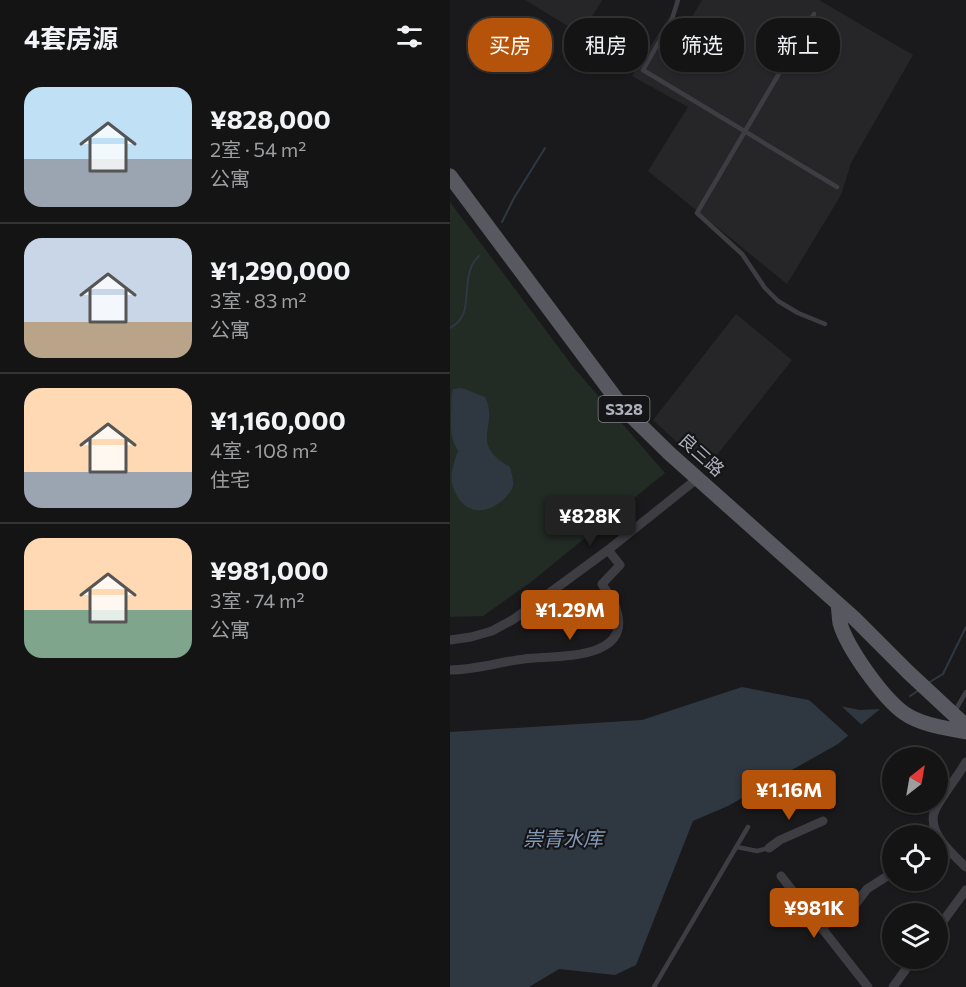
<!DOCTYPE html>
<html lang="zh">
<head>
<meta charset="utf-8">
<style>
  :root { --surface:#141415; --page:#212122; --text:#f1f3f6; --muted:#9d9ea0; --line:#333334; --accent:#b45309 }
  body { margin:0; font-family:Commissioner,"Noto Sans SC",sans-serif; background:var(--page); color:var(--text); height:100vh; display:flex; flex-direction:column; font-size:22px; white-space:nowrap }
  * { box-sizing:border-box; margin:0 }
  p { font-size:20px; color:var(--muted) }
  .icon { flex:none; width:33px; height:33px; fill:none; stroke:currentColor; stroke-width:2; stroke-linecap:round; stroke-linejoin:round }
  .map { position:relative; flex:1; overflow:hidden }
  .details { display:flex; flex-direction:column; background:var(--surface); width:450px }
  .details>* { flex:none }
  .banner { position:absolute; left:18px; top:18px; width:408px; height:54px; display:flex; gap:12px }
  .needle { width:39px; rotate:31deg }
  .fabs { position:absolute; left:432px; top:747px; display:grid; gap:12px }
  .fabs a { display:grid; place-items:center; width:66px; height:66px; border-radius:50%; background:var(--surface); box-shadow:0 2px 4px #0004,0 0 0 2px var(--line); font-size:30px }
  .price { position:absolute; translate:-50% -51px; padding:0 14px; border-radius:6px; background:var(--accent); color:#fff; font-size:20px; line-height:39px; filter:drop-shadow(0 2px 3px #0008) }
  .price::after { content:''; position:absolute; left:50%; top:36px; width:18px; height:14px; margin-left:-9px; background:inherit; clip-path:polygon(0 0,100% 0,50% 100%) }
  .price.selected { background:#222; color:#fff }
  ul { padding:0; list-style:none }
  li { display:flex; align-items:center; gap:18px; height:150px; padding:0 24px }
  li+li { border-top:2px solid var(--line) }
  li span { display:grid; place-items:center; flex:none; width:168px; height:120px; border-radius:18px; color:#555 }
  li>.icon { margin-inline-start:auto }
  span .icon { width:72px; height:72px; fill:#fffc; stroke-width:1 }
  li b { font-size:26px }
  h2 { display:flex; justify-content:space-between; align-items:center; height:72px; padding:0 24px; font-size:26px }
  .chip { padding:0 21px; border-radius:24px; background:var(--surface); box-shadow:0 2px 4px #0004,0 0 0 2px var(--line); font-size:21px; line-height:54px }
  .chip.selected { background:var(--accent); color:#fff }
  main { display:flex; flex:1; min-height:0 }
  .map>svg:first-child { display:block }
  .built { fill:#262629 }
  .green { fill:#222b24 }
  .water { fill:#2f3841 }
  .pier { fill:#1a1a1c }
  .lines { fill:none; stroke-linecap:round; stroke-linejoin:round }
  .stream { stroke:#2f3841; stroke-width:2 }
  .lane { stroke:#3d3d43; stroke-width:4.5 }
  .street { stroke:#3d3d43; stroke-width:9 }
  .primary { stroke:#575860; stroke-width:15 }
  .labels { text-anchor:middle; stroke-width:4.5; stroke-linejoin:round; paint-order:stroke }
  .shield { fill:#151517; stroke:#7f828a; stroke-width:1.5 }
  .shield-label { font-size:16px; font-weight:bold; fill:#acb0bc }
  .street-label { font-size:18px; fill:#acb0bc; stroke:#151517 }
  .water-label { font-size:20px; font-style:italic; fill:#849ab6; stroke:#151517 }
</style>
</head>
<body>
<main>
<section class="details">
<h2>4套房源<svg class="icon" aria-label="filters" viewBox="0 0 24 24"><path d="M4 7h16M4 17h16"/><circle cx="9" cy="7" r="2"/><circle cx="15" cy="17" r="2"/></svg></h2>
<ul>
<li><span style="background:linear-gradient(#bfe0f5 60%,#9aa5b1 0)"><svg class="icon" aria-label="home" viewBox="0 0 24 24"><path d="M3 11l9-7 9 7M6 9v11h12V9"/></svg></span><div><b>¥828,000</b><p>2室 · 54 m²</p><p>公寓</p></div></li>
<li><span style="background:linear-gradient(#c9d6e8 70%,#b9a48a 0)"><svg class="icon" aria-label="home" viewBox="0 0 24 24"><path d="M3 11l9-7 9 7M6 9v11h12V9"/></svg></span><div><b>¥1,290,000</b><p>3室 · 83 m²</p><p>公寓</p></div></li>
<li><span style="background:linear-gradient(#ffd9b3 70%,#9aa5b1 0)"><svg class="icon" aria-label="home" viewBox="0 0 24 24"><path d="M3 11l9-7 9 7M6 9v11h12V9"/></svg></span><div><b>¥1,160,000</b><p>4室 · 108 m²</p><p>住宅</p></div></li>
<li><span style="background:linear-gradient(#ffd9b3 60%,#7fa58c 0)"><svg class="icon" aria-label="home" viewBox="0 0 24 24"><path d="M3 11l9-7 9 7M6 9v11h12V9"/></svg></span><div><b>¥981,000</b><p>3室 · 74 m²</p><p>公寓</p></div></li>
</ul>
</section>
<div class="map">
<svg width="516" height="987" viewBox="0 0 516 987">
  <rect width="100%" height="100%" fill="#1a1a1c"/>
  <path class="built" d="M75,0H152L131,34Z
    M252,0H369L463,55L401,163L391,195L337,284L198,171L238,107L182,76L219,17L236,27Z
    M286,314L342,360L256,469L203,420Z"/>
  <path class="green" d="M0,202L124,368L215,473L81,582L33,616L0,617Z"/>
  <path class="water" d="M12,388L35,397C50,427 17,442 60,467C61,473 64,479 63,486C62,491 56,497 52,501C30,518 10,511 2,484C0,473 4,462 8,451C0,438 1,429 1,413C2,404 0,398 3,389Z
    M292,687L410,710L430,709L388,744L278,806L243,821L186,965L165,975L109,969L79,987H0V732L192,720Z"/>
  <path class="pier" d="M361,697L387,702L414,727L401,738L359,700Z"/>
  <g class="lines">
    <path class="stream" d="M52,222L64,198L95,148
      M0,328C24,315 12,289 21,268C22,264 26,259 29,256
      M478,683L493,674L516,627
      M460,696L469,690"/>
    <path class="lane" d="M228,0L222,19L193,70L387,187
      M364,14L247,213L292,254L315,288L328,301L348,313L375,324
      M505,711L516,692
      M287,847L307,851L319,848
      M204,987L298,827"/>
    <path class="street" d="M0,640L21,637L42,631L64,619L158,550L248,478
      M0,670C25,670 49,662 74,659C105,655 184,662 166,608C164,600 156,591 152,584L170,565L158,550
      M516,762C509,775 487,802 484,813C478,833 503,855 516,867
      M319,848L330,840L373,821
      M331,876L418,987
      M371,927L401,910L417,889L442,873
      M488,928L516,890
      M443,987L464,958"/>
    <path class="primary" d="M0,176L173,408L219,453L404,618L458,672L516,726
      M388,605C389,610 389,617 390,623C397,648 433,698 454,713C471,725 496,728 516,732"/>
  </g>
  <g class="labels">
    <rect class="shield" x="148.5" y="396" width="51" height="26" rx="4.5"/>
    <g class="shield-label">
      <text x="174" y="415">S328</text>
    </g>
    <g class="street-label">
      <text transform="translate(251 455) rotate(42)" y="6">良三路</text>
    </g>
    <g class="water-label">
      <text x="113" y="846">崇青水库</text>
    </g>
  </g>
</svg>
<div class="fabs">
<a><svg class="needle" viewBox="-14 -14 28 28"><path d="M0-13l5 13h-10z" fill="#e53935"/><path d="M0 13l5-13h-10z" fill="#9d9ea0"/></svg></a>
<a><svg class="icon" aria-label="locate" viewBox="0 0 24 24"><circle cx="12" cy="12" r="6"/><path d="M12 2v4M12 18v4M2 12h4M18 12h4"/></svg></a>
<a><svg class="icon" aria-label="layers" viewBox="0 0 24 24"><path d="M12 4l9 5-9 5-9-5zM3 14l9 5 9-5"/></svg></a>
</div>
<b class="price selected" style="left:140px;top:547px">¥828K</b>
<b class="price" style="left:120px;top:641px">¥1.29M</b>
<b class="price" style="left:339px;top:821px">¥1.16M</b>
<b class="price" style="left:364px;top:939px">¥981K</b>
<div class="banner">
<a class="chip selected">买房</a>
<a class="chip">租房</a>
<a class="chip">筛选</a>
<a class="chip">新上</a>
</div>
</div>
</main>
</body>
</html>
